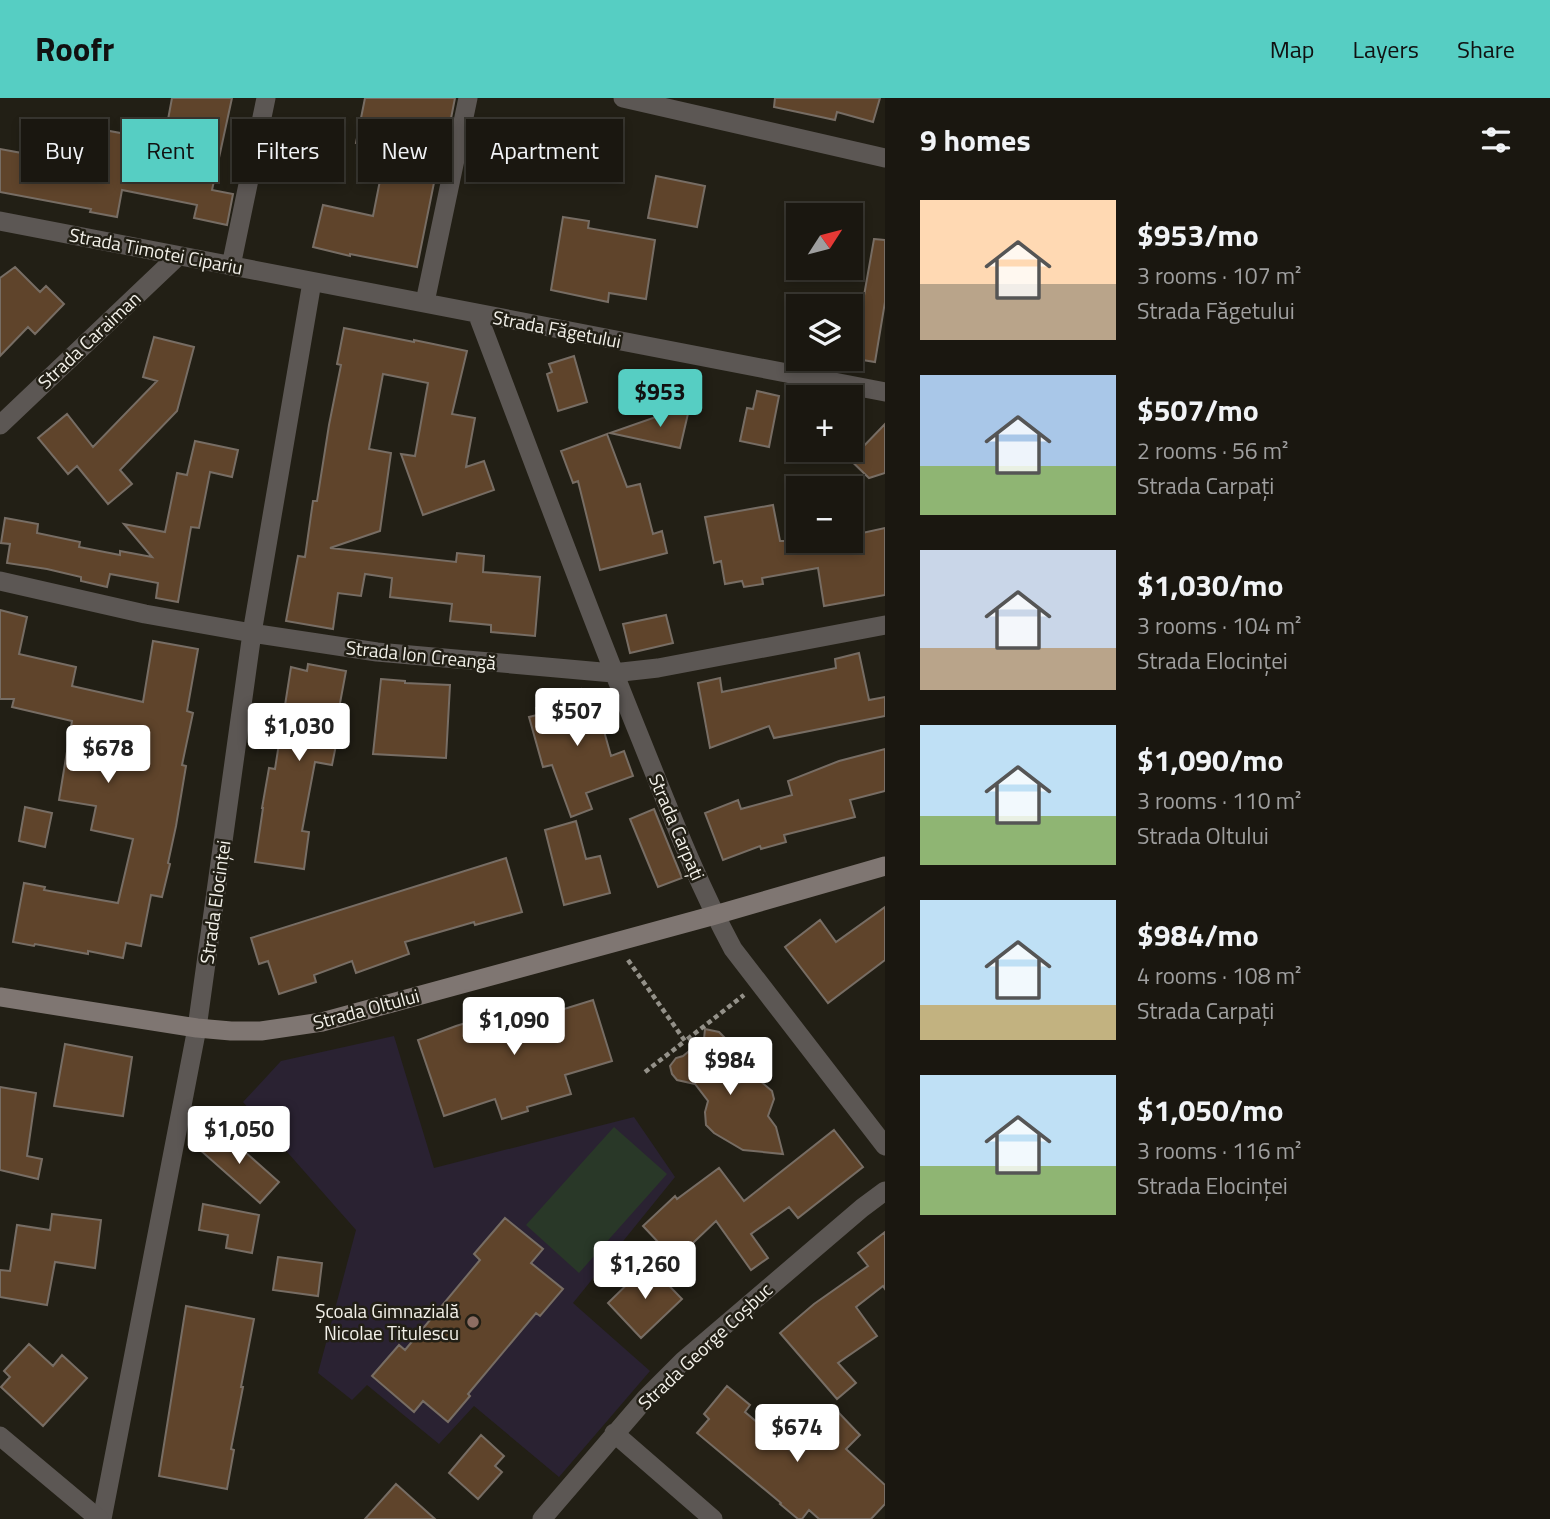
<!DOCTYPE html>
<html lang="en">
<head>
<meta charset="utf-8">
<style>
  :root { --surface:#1a1710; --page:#232019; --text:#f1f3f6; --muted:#9f9f9f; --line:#383630; --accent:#56cec3 }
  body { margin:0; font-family:"Titillium Web",sans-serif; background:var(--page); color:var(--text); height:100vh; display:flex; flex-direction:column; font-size:26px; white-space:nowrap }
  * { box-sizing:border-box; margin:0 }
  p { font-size:23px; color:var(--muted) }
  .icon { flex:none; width:38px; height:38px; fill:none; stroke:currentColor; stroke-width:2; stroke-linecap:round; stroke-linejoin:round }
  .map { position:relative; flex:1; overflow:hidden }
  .side { display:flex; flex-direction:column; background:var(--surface); width:665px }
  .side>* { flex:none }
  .hud { position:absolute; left:21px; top:21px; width:665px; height:63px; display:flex; gap:14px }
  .needle { width:46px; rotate:54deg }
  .buttons { position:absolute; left:786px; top:105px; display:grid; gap:14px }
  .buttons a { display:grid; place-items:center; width:77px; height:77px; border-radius:0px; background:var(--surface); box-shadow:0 4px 10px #0003,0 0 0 2px var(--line); font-size:35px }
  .price { position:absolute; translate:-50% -60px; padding:0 16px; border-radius:7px; background:#fff; color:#222; font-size:23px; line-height:46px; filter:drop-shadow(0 2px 4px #0008) }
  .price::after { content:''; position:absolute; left:50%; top:42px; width:21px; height:16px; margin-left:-10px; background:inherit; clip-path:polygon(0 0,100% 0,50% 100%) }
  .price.selected { background:var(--accent); color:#111 }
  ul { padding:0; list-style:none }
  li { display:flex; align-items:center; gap:21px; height:175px; padding:0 35px }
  li span { display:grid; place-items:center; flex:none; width:196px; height:140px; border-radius:0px; color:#555 }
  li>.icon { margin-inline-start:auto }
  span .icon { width:84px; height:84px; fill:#fffc; stroke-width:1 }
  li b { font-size:30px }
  h2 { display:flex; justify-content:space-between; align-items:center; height:84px; padding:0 35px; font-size:30px }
  .tag { padding:0 24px; border-radius:0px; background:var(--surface); box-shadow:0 4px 10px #0003,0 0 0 2px var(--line); font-size:24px; line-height:63px }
  .tag.selected { background:var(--accent); color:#111 }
  header { display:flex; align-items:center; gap:42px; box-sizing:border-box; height:98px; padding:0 35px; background:var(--accent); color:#111 }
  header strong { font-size:33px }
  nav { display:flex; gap:38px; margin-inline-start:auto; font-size:24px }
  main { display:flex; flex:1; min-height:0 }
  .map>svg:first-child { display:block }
  .education { fill:#2a2232 }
  .green { fill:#293828 }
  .building { fill:#5f442b; stroke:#776d64; stroke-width:2 }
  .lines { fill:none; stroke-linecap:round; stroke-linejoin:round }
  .path { stroke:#949189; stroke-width:4.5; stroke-dasharray:5 3.5; stroke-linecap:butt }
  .minor { stroke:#5c5754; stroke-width:19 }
  .tertiary { stroke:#5c5754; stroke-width:19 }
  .secondary { stroke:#7f7672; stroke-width:19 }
  .education-dot { fill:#8d6e63; stroke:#221f15; stroke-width:2.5 }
  .labels { text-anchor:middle; stroke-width:5; stroke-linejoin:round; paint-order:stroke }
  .street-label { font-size:19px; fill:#f2f0e9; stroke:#221f15 }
  .poi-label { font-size:19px; fill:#f2f0e9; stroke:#221f15; text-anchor:end }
</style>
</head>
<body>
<header>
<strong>Roofr</strong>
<nav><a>Map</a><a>Layers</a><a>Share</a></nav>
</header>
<main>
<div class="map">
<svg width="885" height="1421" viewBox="0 0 885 1421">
  <rect width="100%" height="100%" fill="#221f15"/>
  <path class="education" d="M394,938L434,1070L634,1019L675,1079L573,1205L650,1273L559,1379L474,1308L439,1346L367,1287L352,1302L318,1275L356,1132L243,1004L281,963Z"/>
  <path class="green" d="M614,1029L667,1076L579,1175L526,1127Z"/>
  <path class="building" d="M172,0H232L212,92L233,96L227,127L194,120L197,107L122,92L117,119L90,114L91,111L0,94V51L22,55L23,52L99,67L104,32L164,43Z
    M365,0H455L445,51L441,50L417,169L350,156V158L313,149L323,107L373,118L386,52L356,45Z
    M775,0H880L873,24L837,14L835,22L774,9Z
    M656,78L705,88L697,129L648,120Z
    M563,119L589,123L588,130L655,142L646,201L609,195L608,204L551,192Z
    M874,141L885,142V204L875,264L850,260V207L862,209Z
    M15,169L40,194L46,188L64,206L35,236L28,229L0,258V180Z
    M344,230L414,244V242L467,253L452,316L475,320L466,369L484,363L494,392L423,417L401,356L415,358L428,285L383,276L369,351L391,355L380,433L330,450L456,464L457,455L484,458L483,474L540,479L535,538L491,534V527L450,523L452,506L390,499L392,480L365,476L361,498L338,495L333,531L286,523L298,458L305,459L313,403H317L329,327L341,267L337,266Z
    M154,239L194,249L177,313L120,372L132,386L108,406L77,368L68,376L38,340L67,316L93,349L157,283L143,279Z
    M574,258L587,304L558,313L547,276L552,274L549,266Z
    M757,293L779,298L769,349L740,343L747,310L753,311Z
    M690,307L680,350L610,335Z
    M885,326V375L869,380L840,352H860Z
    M607,336L627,389L640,386L653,436L662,433L667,455L600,472L578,383L573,385L561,353Z
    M195,343L238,352L232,379L210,374L199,430L191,429L178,504L156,500L158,485L110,476L107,489L81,483V479L47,471L7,465L10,446L1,445L5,420L38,426L37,435L80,444L79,449L120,457V453L152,459L124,426L165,434L177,375L187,377Z
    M773,407L780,443H854L853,437L885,430V497L824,508L818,470L762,480L763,486L744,489L742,483L725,486L721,463L714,465L705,419Z
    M0,512L27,519L19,556L76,569L72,588L143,604L153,543L198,551L187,613L193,615L182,667L186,668L176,728L168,765L170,766L162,799L151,797L141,848L126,845L123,860L88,853V856L35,846L34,848L13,844L24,785L45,789L44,792L118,805L133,741L91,732L96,708L59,702L72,623L12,609L14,601H0Z
    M666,517L673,545L630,555L623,526Z
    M859,555L869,602L885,599V618L774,640L769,628L710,650L698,585L720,580L722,594L836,570L835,561Z
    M308,566L346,573L335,632H339L332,667L315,664L302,733L309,734L304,771L255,764L263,710H262L269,670L275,671L291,569L307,573Z
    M381,581L405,583V585L450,587L446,660L373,656Z
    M581,591L585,604L595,601L611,658L624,653L633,678L586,695L592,711L571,719L552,667L543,669L529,619L537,617L536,610L545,607L543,601Z
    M885,651V693L850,702L855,719L784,737L786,744L761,751L760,748L723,762L705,715L738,702L741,711L792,697L788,683L839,663Z
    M25,709L52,715L45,749L19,743Z
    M654,711L682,780L658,789L630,721Z
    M576,723L586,761L600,758L610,795L564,807L545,732Z
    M506,760L522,814L475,827L474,824L405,844L409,856L356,875L352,863L314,877L316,884L279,896L268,863L259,866L251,840Z
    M885,809V862L828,905L785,849L820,822L836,844Z
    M543,901L548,916L593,902L612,963L565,977L571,996L527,1009L528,1013L502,1021L495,1001L444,1018L418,942L456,928Z
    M705,931L719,934L725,940L726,948L720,962L739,985L748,980L759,982L772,993L774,1001L768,1018L776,1029L783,1056L743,1052L714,1035L706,1027L705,1014L708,1003L695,986L677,982L672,976L670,968L676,960L683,958L704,941Z
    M65,946L132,959L123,1018L54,1008Z
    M0,989L36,995L27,1058L42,1061L38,1081L0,1072Z
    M218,1030L279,1084L260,1105L199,1051Z
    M834,1032L863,1069L798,1120L789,1109L751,1136L768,1160L751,1172L716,1123L675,1162L643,1128L675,1098L677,1101L719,1070L744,1103Z
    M203,1106L259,1117L252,1155L226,1150L228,1137L199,1132Z
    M52,1116L101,1122L95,1170L55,1164L47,1207L0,1199V1172L10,1173L17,1127L50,1132Z
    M505,1120L543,1151L531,1165L563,1191L540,1218L536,1215L468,1296L470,1298L448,1324L423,1303L414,1314L372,1278L399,1247L405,1252L480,1162L474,1156Z
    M885,1134V1191L883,1188L856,1209L877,1238L838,1265L856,1285L837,1301L780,1235L814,1206L868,1168L858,1155Z
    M278,1159L322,1165L318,1198L273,1192Z
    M648,1166L682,1201L641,1240L608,1205Z
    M186,1208L254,1221L241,1289H243L231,1351L234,1352L227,1391L159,1378Z
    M29,1246L53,1268L62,1257L87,1280L43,1328L1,1289L10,1279L4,1273Z
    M727,1288L750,1307L745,1314L798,1359L839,1315L860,1337L846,1351L885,1387V1406L871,1421H819L809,1412L802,1421H798L780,1406L781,1405L697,1335L709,1321L704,1316Z
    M481,1337L504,1358L495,1368L502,1374L478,1401L449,1375Z
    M396,1386L435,1421H365Z"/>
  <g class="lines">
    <path class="path" d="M628,862L685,943L744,897
      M645,974L685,943"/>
    <path class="minor" d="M0,123L885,294
      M231,168L266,0
      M425,204L468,0
      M477,215C530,354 581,494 637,632C667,706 695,781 733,851L885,1048
      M0,327L178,158
      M0,483L145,516L252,535L377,554L613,575L658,570L885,527
      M614,1335L713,1421
      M102,1421L197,930L252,535L312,184
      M542,1421L646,1300L683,1263L862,1110L885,1093"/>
    <path class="tertiary" d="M623,0L885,60
      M0,1338L99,1421"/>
    <path class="secondary" d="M0,899L197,930L231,933H261L322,924L715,817L885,768"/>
  </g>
  <circle class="education-dot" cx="473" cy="1224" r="7"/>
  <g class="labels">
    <g class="street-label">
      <text transform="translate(156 153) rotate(11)" y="7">Strada Timotei Cipariu</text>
      <text transform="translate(557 231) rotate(11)" y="7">Strada Făgetului</text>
      <text transform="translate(89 242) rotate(-43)" y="7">Strada Caraiman</text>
      <text transform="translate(421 557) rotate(6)" y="7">Strada Ion Creangă</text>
      <text transform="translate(677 729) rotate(67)" y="7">Strada Carpați</text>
      <text transform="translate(215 804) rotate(-82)" y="7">Strada Elocinței</text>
      <text transform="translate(366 911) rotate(-15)" y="7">Strada Oltului</text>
      <text transform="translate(705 1248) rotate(-43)" y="7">Strada George Coșbuc</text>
    </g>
    <g class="poi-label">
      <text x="459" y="1220">Școala Gimnazială<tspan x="459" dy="22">Nicolae Titulescu</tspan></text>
    </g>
  </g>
</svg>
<div class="buttons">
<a><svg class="needle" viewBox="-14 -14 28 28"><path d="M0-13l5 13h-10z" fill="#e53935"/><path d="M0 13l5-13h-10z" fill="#9f9f9f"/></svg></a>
<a><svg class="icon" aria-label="layers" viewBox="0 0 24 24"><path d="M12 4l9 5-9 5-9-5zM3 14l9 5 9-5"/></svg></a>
<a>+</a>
<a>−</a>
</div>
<b class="price selected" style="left:660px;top:331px">$953</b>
<b class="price" style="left:577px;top:650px">$507</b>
<b class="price" style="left:299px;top:665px">$1,030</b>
<b class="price" style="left:108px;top:687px">$678</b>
<b class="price" style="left:514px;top:959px">$1,090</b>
<b class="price" style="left:730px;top:999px">$984</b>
<b class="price" style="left:239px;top:1068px">$1,050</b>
<b class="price" style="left:645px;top:1203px">$1,260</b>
<b class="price" style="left:797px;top:1366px">$674</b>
<div class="hud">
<a class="tag">Buy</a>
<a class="tag selected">Rent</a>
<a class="tag">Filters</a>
<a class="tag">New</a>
<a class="tag">Apartment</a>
</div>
</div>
<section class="side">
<h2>9 homes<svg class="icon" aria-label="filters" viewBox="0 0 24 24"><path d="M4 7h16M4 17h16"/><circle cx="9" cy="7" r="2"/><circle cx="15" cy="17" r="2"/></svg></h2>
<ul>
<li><span style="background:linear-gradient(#ffd9b3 60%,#b9a48a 0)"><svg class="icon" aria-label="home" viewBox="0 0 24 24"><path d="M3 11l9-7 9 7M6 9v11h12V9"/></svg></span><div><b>$953/mo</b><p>3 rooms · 107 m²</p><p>Strada Făgetului</p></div></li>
<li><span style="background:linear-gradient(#a9c7e8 65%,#8fb573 0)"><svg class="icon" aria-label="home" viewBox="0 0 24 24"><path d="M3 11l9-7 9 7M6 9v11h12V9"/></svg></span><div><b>$507/mo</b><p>2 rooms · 56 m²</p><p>Strada Carpați</p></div></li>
<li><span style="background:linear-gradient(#c9d6e8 70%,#b9a48a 0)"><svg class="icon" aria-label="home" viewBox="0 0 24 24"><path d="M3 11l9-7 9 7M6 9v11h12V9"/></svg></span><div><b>$1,030/mo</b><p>3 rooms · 104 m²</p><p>Strada Elocinței</p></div></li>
<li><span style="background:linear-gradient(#bfe0f5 65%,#8fb573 0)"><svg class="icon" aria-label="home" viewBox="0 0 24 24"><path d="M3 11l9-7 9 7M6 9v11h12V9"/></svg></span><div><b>$1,090/mo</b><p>3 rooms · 110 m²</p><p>Strada Oltului</p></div></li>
<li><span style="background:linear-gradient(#bfe0f5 75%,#c2b280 0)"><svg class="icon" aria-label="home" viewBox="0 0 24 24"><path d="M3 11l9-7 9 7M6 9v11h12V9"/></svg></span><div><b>$984/mo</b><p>4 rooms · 108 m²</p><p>Strada Carpați</p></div></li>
<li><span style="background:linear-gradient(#bfe0f5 65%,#8fb573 0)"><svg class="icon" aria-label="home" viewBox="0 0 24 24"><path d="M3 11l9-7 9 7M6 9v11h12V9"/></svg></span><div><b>$1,050/mo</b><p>3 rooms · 116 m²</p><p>Strada Elocinței</p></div></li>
</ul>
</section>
</main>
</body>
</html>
